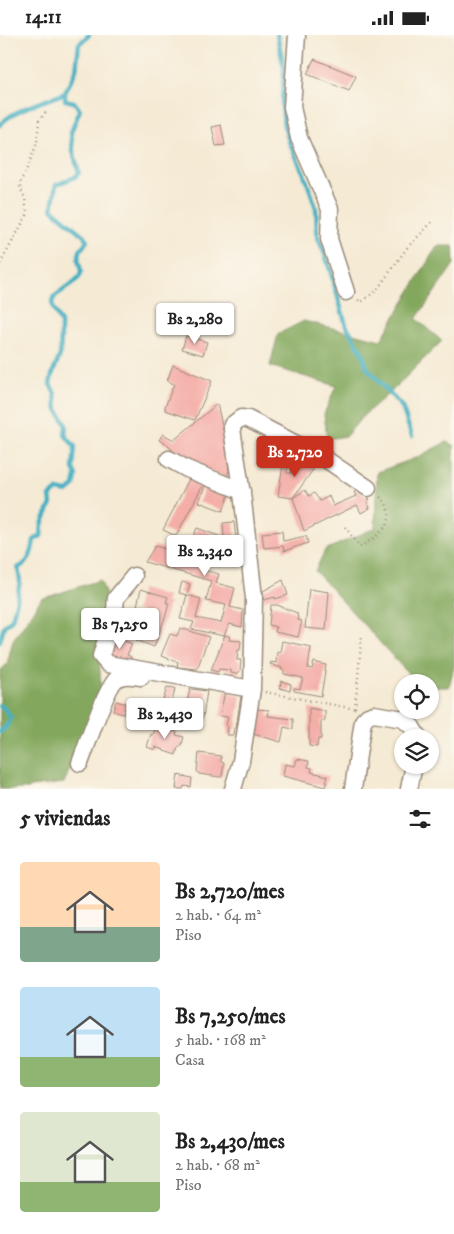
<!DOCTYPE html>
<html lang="es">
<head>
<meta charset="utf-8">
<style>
  :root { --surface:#fff; --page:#f6f6f6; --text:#222; --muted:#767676; --accent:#c8321e }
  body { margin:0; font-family:"IM FELL DW Pica",serif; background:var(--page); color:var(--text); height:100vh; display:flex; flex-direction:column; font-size:19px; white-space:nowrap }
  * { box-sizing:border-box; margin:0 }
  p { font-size:16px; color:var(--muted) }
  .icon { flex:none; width:28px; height:28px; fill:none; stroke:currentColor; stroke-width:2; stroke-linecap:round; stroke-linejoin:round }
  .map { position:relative; height:754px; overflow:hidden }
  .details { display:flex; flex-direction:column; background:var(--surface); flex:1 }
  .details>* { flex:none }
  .buttons { position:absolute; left:394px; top:639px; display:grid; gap:10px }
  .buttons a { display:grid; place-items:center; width:45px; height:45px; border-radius:50%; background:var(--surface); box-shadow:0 1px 4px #0004; font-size:25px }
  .price { position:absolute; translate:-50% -42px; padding:0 11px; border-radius:5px; background:#fff; color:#222; font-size:16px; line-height:32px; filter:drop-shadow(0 1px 2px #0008) }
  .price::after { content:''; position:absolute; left:50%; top:30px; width:15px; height:11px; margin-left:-8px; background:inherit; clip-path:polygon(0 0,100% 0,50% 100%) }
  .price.current { background:var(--accent); color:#fff }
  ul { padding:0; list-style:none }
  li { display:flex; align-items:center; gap:15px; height:125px; padding:0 20px }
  li span { display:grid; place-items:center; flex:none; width:140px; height:100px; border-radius:5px; color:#555 }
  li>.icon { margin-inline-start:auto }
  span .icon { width:60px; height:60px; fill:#fffc; stroke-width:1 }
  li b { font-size:21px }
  h2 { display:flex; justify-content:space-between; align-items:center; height:60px; padding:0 20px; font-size:21px }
  .status { display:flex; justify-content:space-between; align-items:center; height:35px; padding:0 25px; background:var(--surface); direction:ltr }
  .status svg { height:14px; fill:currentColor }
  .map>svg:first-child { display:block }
  .forest { fill:#83a85d; stroke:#5f693e }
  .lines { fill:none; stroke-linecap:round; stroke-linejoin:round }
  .stream { stroke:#44b0c2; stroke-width:4.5 }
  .building { fill:#f4aea8 }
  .street-casing { stroke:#988a79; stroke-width:19 }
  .path { stroke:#988a79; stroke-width:2.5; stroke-dasharray:1 4; stroke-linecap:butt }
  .street { stroke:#fff; stroke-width:16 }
</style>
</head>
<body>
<div class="status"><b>14:11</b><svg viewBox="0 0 49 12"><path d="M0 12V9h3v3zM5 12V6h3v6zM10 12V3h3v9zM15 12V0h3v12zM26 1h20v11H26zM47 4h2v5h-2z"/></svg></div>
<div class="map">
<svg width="454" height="754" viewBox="0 0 454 754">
  <rect width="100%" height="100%" fill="#fbf7ec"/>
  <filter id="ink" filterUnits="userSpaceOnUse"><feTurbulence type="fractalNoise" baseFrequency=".02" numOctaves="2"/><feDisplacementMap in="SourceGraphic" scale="10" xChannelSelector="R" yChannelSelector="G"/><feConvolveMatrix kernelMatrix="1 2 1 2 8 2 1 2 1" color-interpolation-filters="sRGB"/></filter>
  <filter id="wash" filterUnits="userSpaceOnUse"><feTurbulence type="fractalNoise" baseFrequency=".0096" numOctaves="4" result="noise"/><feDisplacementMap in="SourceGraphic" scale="20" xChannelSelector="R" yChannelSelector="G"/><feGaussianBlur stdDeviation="1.12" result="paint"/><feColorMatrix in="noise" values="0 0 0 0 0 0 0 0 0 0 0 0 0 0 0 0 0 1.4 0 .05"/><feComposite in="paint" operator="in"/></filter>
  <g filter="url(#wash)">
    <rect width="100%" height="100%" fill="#f5ead4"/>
    <path class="forest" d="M437,211H453L454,229L416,284L442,306L393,355L364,380L346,401L327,404L324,379L336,351L270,331L278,299L304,286L381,305Z
      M446,407L454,410V631L449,652H430V648L416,647L315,536L325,515L375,493L377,437L416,423Z
      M100,545L111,573L99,611L101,659L64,748L30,752L29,754H0V636L7,629L13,605L41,564Z"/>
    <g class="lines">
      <path class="stream" d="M277,0L284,33L282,69L284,91L290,109L304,139L311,158L316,173L317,200L328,228L346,290L362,317L367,333L402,372L412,401
        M0,90C15,73 44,67 65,58L76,35L79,9L89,0
        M0,606L4,591L12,584L17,565L20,545L18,533C30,527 32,518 34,505L41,501L42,489L51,469L50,461L57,455L67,457L74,451L76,441L73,433L75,412L65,400L66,390L57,374L55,359L50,349L52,340L60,320L61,302V288L53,274L52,267L55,261L75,247L80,241L81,236L78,224L80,216L87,206L84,201L52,174L56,150L75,142L79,138L73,116L71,97L80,75L74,67L65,65V58
        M0,671L3,672L11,683L6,692L0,697"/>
    </g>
    <g id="blocks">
      <path class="building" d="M314,24L356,41L349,56L307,39Z
        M221,90L225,110L216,111L212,92Z
        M186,301L207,307L203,320L182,314Z
        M173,330L212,346L195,385L165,375V372L174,349L167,346Z
        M217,369L225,402L229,436L226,443L182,424L167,410L159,405L163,399L174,405Z
        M298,424L317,429L293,463L278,461L283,429L288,430L287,438H291L293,429L297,430Z
        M190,442L204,448L176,501L163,495Z
        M206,448L230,457L223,476L199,467Z
        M305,455L309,461L314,458L320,466L329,461L333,471L356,461L354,457L357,455L370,464L367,466L370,473L361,478L357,470L304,496L293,463Z
        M234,487L238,522L223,517L218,531L203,525L199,534L219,539L216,548L235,553L230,572L243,575L242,592L229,589L224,601L191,594L194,587L180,584L187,560L201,564L196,583L221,588L226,570L206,566L211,546L145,527L155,511L203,525L207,513L191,506L197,493L224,503L223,488Z
        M282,496L283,506L306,501L308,508L284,516L283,511L264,513L262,498Z
        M283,545L288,560L275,564V562L264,565L263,556Z
        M182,547L190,549L187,560L179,558Z
        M141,554L168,562L166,568H169L165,583L154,612L136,605L147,578L136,575Z
        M309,554L329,557L326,595L305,593Z
        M271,570H277L297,578L298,585L302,586L298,602L275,597L276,592L269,590Z
        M180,593L209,602L197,634L177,632L178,627L161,621L170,599L177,601Z
        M225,600L230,602L229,605L241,606L240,615H238L237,625H241L240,636L237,639L231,638V635L219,634L218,637L211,635Z
        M115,602L132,609L127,620L131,622L130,627L111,624L109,619Z
        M282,606L311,612L308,633L312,634L314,627L326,630L321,661L294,656V653L300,654L303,643L284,639V635H281L282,633L270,629L271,627L276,628L277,616L280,617Z
        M281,646L291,649L290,656L280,653Z
        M167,652L175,653L174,659L169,675L185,677L190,654L207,656L203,683L194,682L193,691L156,687L137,682L141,670L160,675Z
        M225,656L241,661L236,693H234L233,700H227L228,692L226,691L228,682L220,681Z
        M116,666L127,669L123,679L113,676Z
        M309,673L325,676V686H321V704H318L317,712L309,711Z
        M257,674L269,675L268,681L293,684V694L284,692L281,707L253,699Z
        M156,691L177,697L176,700L184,702L181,712H178L176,720L164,716V715L155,712V715L147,712L151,699L153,700Z
        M199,718L221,721V727L224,728L222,741L220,742L199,739L197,736Z
        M297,724L309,726L308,732L312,733L311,737L328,741L325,752L283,741L285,729L295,731Z
        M178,740L192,743L191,752L184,751L183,754H176Z"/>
    </g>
  </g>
  <g filter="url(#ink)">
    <use href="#blocks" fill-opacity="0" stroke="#988a79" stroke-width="1"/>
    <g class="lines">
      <g class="street-casing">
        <path id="street" d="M297,0L292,72L299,103L330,174L329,204L346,257
          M169,424L187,434L242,456
          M134,541L116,563L115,574L101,621L108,629L252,654
          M80,728C86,713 107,649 118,643C126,639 133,641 141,642
          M233,754L241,726L252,654L254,563L243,466L232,394V390L241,383L248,384L327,425L368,453
          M353,754L363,686L368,681L374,679L403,684L412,692L418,702
          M409,754L414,730"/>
      </g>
      <path class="path" d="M0,229L27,180L25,163L20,153L21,144L24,141L37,108L39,86L47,75
        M358,265L361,267L376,256L407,213L432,187
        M345,492L360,512C373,504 394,492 388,475C386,467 385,466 379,461
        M265,657L355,674
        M355,673L362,599"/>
      <use href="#street" class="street"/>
    </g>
  </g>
</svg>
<div class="buttons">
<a><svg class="icon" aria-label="locate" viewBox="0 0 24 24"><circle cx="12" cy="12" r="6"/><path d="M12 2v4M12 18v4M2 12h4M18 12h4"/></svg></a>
<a><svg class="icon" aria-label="layers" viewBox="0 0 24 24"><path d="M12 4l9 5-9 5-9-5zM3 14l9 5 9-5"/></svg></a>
</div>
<b class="price" style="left:195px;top:310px">Bs 2,280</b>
<b class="price current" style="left:295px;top:443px">Bs 2,720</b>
<b class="price" style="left:205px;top:542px">Bs 2,340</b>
<b class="price" style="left:120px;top:615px">Bs 7,250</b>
<b class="price" style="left:165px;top:705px">Bs 2,430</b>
</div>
<section class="details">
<h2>5 viviendas<svg class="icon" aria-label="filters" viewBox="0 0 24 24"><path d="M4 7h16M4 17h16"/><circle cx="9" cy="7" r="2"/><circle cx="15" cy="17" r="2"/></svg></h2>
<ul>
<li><span style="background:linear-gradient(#ffd9b3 65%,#7fa58c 0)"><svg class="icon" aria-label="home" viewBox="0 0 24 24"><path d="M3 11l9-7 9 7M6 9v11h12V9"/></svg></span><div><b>Bs 2,720/mes</b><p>2 hab. · 64 m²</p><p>Piso</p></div></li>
<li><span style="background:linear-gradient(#bfe0f5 70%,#8fb573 0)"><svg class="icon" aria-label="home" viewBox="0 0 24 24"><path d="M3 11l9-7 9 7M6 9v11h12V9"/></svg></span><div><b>Bs 7,250/mes</b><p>5 hab. · 168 m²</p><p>Casa</p></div></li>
<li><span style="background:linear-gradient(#dfe7d0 70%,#8fb573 0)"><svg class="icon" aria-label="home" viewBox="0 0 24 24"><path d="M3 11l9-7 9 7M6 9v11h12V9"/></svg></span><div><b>Bs 2,430/mes</b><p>2 hab. · 68 m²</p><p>Piso</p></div></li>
</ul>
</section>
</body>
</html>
